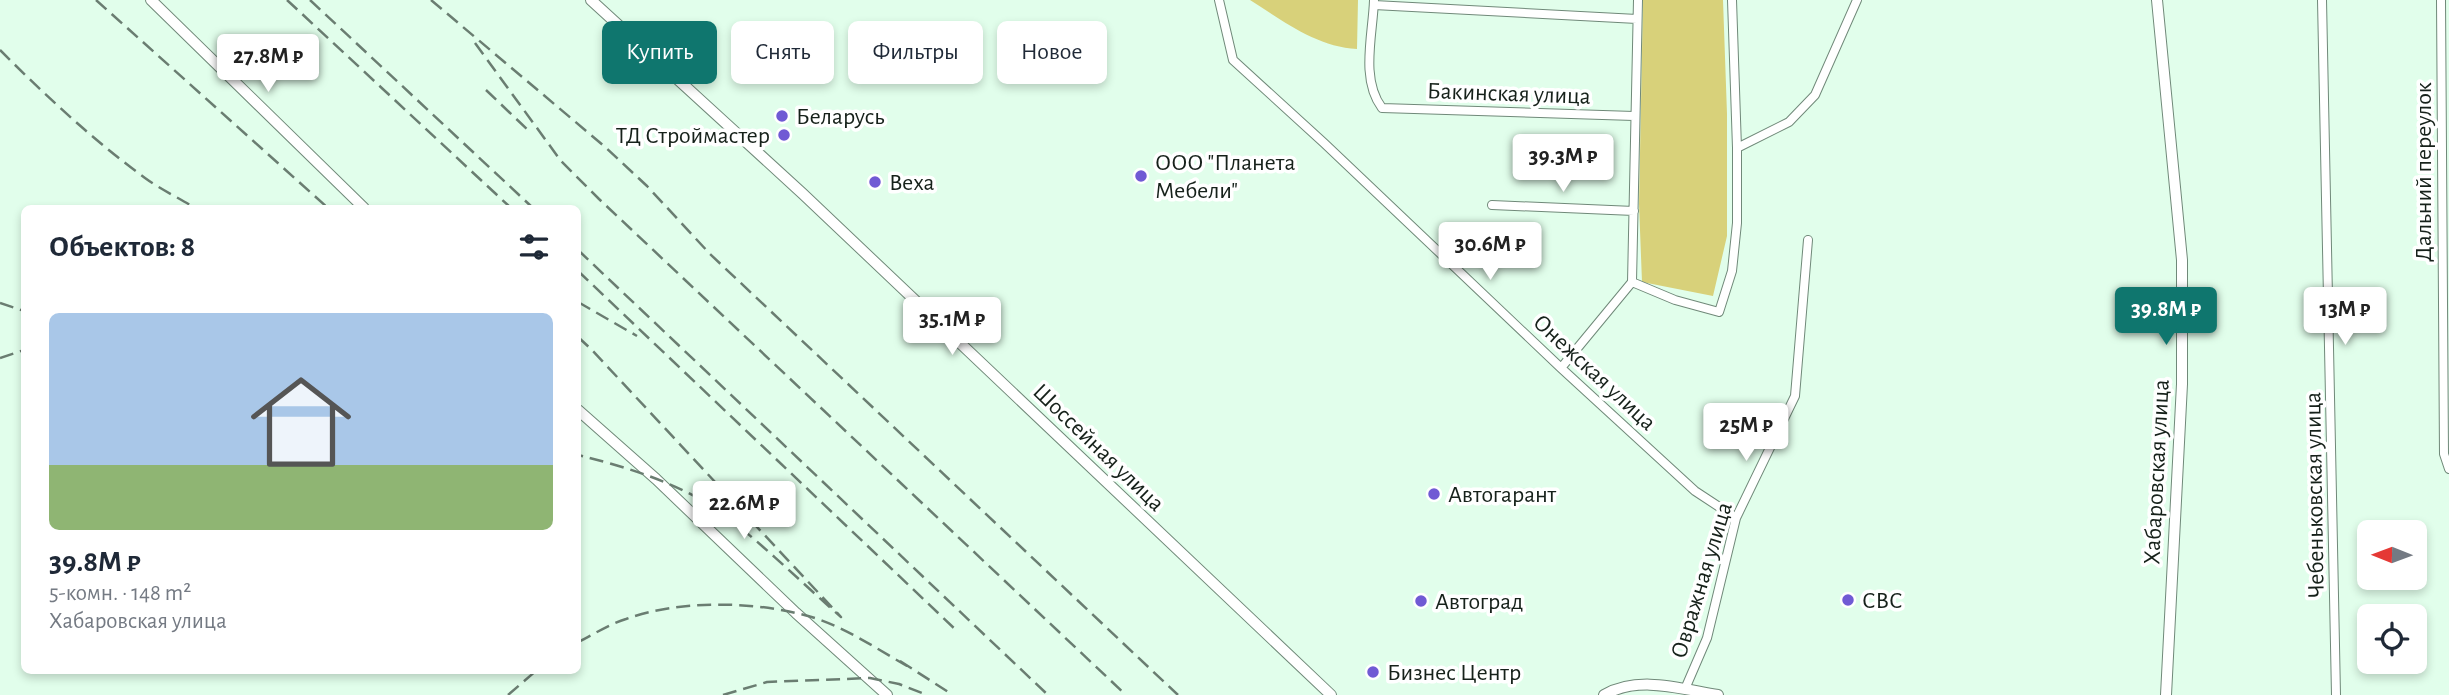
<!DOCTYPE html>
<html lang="ru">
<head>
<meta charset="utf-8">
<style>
  :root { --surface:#fff; --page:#f6f6f7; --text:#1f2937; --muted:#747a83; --line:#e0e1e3; --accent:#0f766e }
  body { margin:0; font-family:"Alegreya Sans",sans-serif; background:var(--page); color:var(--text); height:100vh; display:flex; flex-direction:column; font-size:26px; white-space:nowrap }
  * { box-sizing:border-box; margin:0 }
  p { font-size:23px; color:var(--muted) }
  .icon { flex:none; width:38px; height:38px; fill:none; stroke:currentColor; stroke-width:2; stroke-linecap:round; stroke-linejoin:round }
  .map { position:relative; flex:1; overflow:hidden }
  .drawer { position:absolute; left:21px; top:205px; width:560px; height:469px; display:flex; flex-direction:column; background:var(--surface); border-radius:10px; box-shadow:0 4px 10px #0003 }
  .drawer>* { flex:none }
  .banner { position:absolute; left:602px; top:21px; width:665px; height:63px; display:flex; gap:14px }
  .needle { width:46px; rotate:271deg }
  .controls { position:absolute; left:2357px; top:520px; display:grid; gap:14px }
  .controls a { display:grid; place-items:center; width:70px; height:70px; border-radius:10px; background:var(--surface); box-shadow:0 4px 10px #0003; font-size:35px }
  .price { position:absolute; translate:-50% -60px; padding:0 16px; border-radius:7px; background:#fff; color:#222; font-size:23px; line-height:46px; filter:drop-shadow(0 2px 4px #0008) }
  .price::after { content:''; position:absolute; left:50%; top:42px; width:21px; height:16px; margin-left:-10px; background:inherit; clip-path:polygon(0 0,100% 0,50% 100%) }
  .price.selected { background:var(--accent); color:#fff }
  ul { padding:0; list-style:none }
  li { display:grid; align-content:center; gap:14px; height:371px; padding:0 28px }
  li+li { border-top:2px solid var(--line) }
  li span { display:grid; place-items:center; height:217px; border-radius:10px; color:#555 }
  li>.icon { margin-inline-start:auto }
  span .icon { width:126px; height:126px; fill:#fffc; stroke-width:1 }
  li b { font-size:30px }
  h2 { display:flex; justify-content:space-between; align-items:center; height:84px; padding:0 28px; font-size:30px }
  .chip { padding:0 24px; border-radius:10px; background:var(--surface); box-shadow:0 4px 10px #0003; font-size:24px; line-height:63px }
  .chip.selected { background:var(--accent); color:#fff }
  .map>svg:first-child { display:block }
  .green { fill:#d8d17a }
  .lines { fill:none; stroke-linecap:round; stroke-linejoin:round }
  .street-casing { stroke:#708979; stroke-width:10 }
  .secondary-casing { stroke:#708979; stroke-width:12 }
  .street { stroke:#fff; stroke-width:8 }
  .secondary { stroke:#fff; stroke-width:10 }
  .rail { stroke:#6a7d71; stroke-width:2.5; stroke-dasharray:14 7; stroke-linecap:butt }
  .poi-dot { fill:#705ad4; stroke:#fff; stroke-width:2.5 }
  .labels { text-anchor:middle; stroke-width:7; stroke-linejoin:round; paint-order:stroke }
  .street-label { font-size:24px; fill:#16211a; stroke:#fff }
  .poi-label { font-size:24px; fill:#16211a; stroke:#fff; text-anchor:start }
</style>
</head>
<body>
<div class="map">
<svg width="2449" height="695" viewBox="0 0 2449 695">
  <rect width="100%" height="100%" fill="#e1feeb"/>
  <path class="green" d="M1250,0H1358L1357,49C1317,47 1283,21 1250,0Z
    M1643,0H1723L1727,114V236L1713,296L1642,282L1639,204Z"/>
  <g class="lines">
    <g class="street-casing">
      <path id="street" d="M1219,0L1233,60L1324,143L1561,368L1695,491L1736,518
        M1374,0C1373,34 1360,79 1382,108L1634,116
        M1732,0L1737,148
        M2322,0L2336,695
        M2441,0L2444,454L2449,469
        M1374,5L1637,19
        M1492,205L1634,211
        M1632,282L1675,300L1719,312L1732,271L1737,223V148L1789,122L1815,95L1857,0
        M1561,368L1632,282L1638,0
        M1685,689L1707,638L1736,518L1795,396L1808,240"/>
    </g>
    <g class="secondary-casing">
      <path id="secondary" d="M151,0L364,208
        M591,0L803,194L1331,695
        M2157,0L2182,260V384L2166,695
        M578,410L656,479L796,613L887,695
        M1604,695C1639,675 1681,689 1718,695"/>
    </g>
    <use href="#street" class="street"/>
    <use href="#secondary" class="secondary"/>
    <path class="rail" d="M96,0L328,208
      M287,0L511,208
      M310,0L533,208
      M431,0L604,146L647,186L710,254L1178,695
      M475,43L561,161L599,199L1126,695
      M0,50C45,95 93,140 145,178C160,189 179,198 195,208
      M486,90L531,133
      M578,250L1048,695
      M578,271L956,630
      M578,302L637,336
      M0,303L24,311
      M578,337L591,349L841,617C803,584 767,548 727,517C686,485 627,467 578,455
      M0,358L24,350
      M578,642C593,635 609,624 626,619C675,601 745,601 796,613C836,621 872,646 907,666
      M900,661L953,695
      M508,695L537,670
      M723,695L767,682L870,678L899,684L927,695"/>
  </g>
  <g class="poi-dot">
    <circle cx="782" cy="116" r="7"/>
    <circle cx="784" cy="135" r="7"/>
    <circle cx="1141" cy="176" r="7"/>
    <circle cx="875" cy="182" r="7"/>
    <circle cx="1434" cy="494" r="7"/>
    <circle cx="1848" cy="600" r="7"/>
    <circle cx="1421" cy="601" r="7"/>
    <circle cx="1373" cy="672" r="7"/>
  </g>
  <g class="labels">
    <g class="street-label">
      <text transform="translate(1509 93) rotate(2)" y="8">Бакинская улица</text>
      <text transform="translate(2423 172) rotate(-90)" y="8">Дальний переулок</text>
      <text transform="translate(1595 372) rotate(43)" y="8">Онежская улица</text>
      <text transform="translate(1099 447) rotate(44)" y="8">Шоссейная улица</text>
      <text transform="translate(2156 472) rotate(-87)" y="8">Хабаровская улица</text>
      <text transform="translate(2314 495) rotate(-91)" y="8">Чебеньковская улица</text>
      <text transform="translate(1701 580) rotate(-73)" y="8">Овражная улица</text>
    </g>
    <g class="poi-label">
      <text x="796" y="124">Беларусь</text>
      <text x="770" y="143" text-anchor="end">ТД Строймастер</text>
      <text x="1155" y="170">ООО "Планета<tspan x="1155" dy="28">Мебели"</tspan></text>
      <text x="889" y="190">Веха</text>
      <text x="1448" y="502">Автогарант</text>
      <text x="1862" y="608">СВС</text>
      <text x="1435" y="609">Автоград</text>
      <text x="1387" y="680">Бизнес Центр</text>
    </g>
  </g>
</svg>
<div class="controls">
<a><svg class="needle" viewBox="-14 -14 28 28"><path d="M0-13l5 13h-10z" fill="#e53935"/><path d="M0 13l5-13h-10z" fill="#747a83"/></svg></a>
<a><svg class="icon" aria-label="locate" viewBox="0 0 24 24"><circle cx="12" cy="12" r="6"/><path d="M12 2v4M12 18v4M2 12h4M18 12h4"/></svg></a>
</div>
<b class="price" style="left:268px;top:94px">27.8M ₽</b>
<b class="price" style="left:1563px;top:194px">39.3M ₽</b>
<b class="price" style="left:1490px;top:282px">30.6M ₽</b>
<b class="price selected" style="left:2166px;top:347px">39.8M ₽</b>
<b class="price" style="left:2345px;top:347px">13M ₽</b>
<b class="price" style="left:952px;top:357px">35.1M ₽</b>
<b class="price" style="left:1746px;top:463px">25M ₽</b>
<b class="price" style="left:744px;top:541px">22.6M ₽</b>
<div class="banner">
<a class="chip selected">Купить</a>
<a class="chip">Снять</a>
<a class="chip">Фильтры</a>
<a class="chip">Новое</a>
</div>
<section class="drawer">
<h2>Объектов: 8<svg class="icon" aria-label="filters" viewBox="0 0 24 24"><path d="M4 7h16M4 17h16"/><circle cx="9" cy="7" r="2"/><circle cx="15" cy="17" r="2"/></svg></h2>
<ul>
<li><span style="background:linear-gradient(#a9c7e8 70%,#8fb573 0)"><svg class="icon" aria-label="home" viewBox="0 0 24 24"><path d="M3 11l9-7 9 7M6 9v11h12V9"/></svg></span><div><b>39.8M ₽</b><p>5-комн. · 148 m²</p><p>Хабаровская улица</p></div></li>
</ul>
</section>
</div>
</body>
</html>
